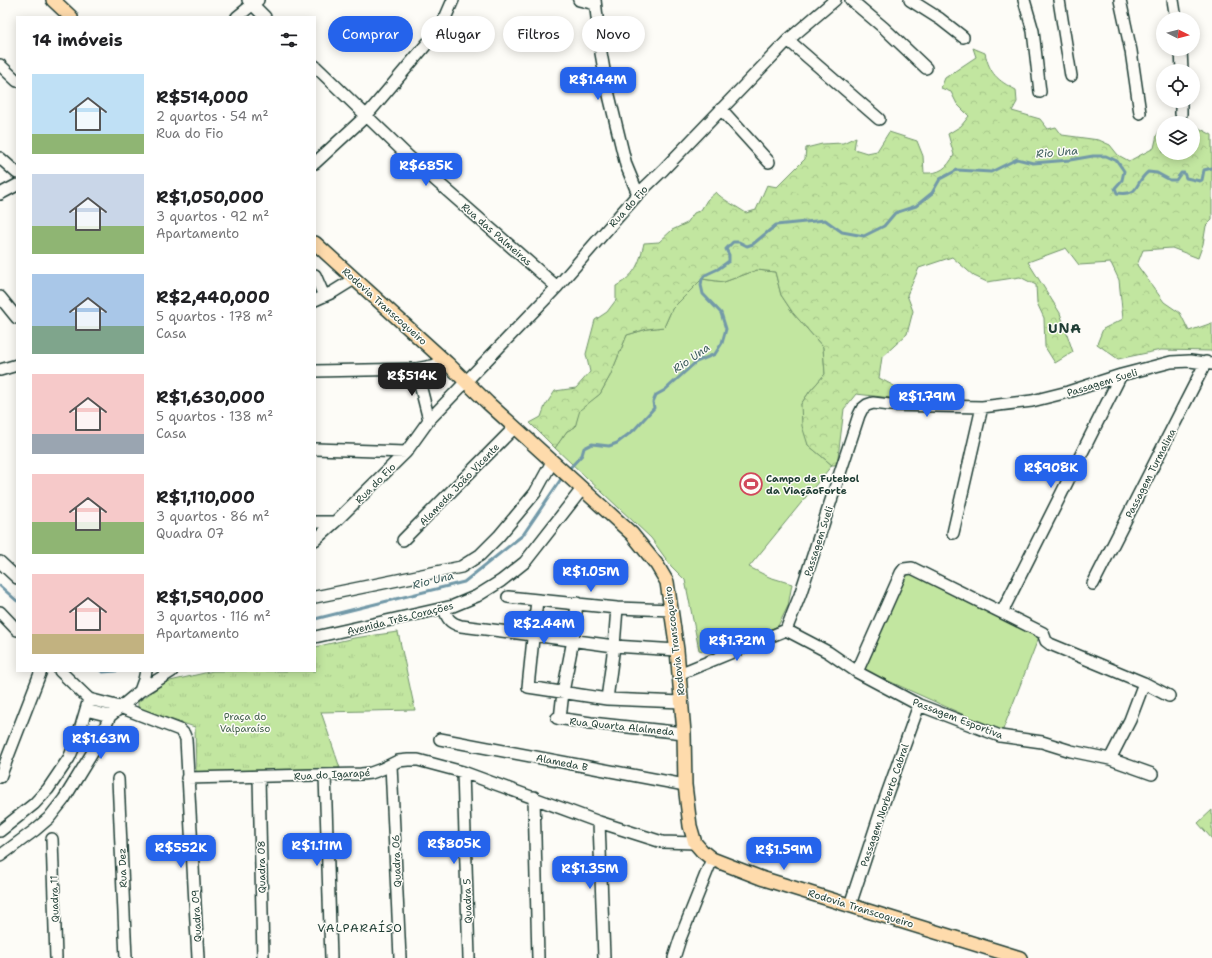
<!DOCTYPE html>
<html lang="pt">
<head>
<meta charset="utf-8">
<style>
  :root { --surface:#fff; --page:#f2f2f2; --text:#202124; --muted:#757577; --accent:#2563eb }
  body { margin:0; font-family:"Shantell Sans",sans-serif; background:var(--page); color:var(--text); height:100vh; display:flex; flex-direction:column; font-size:15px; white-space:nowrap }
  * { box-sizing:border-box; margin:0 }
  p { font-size:13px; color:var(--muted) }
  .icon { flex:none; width:22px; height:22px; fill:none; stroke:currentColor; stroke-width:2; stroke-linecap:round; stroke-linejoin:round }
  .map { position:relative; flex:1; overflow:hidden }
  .sheet { position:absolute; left:16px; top:16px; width:300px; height:656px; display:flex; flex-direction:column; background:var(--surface); border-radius:0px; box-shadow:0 2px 10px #0003 }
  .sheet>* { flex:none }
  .top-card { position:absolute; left:328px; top:16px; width:380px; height:36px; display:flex; gap:8px }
  .needle { width:26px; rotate:96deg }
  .fabs { position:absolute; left:1156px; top:12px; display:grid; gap:8px }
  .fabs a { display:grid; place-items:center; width:44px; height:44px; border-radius:50%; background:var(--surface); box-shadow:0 2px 10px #0003; font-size:20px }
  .price { position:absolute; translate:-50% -34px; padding:0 9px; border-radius:8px; background:var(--accent); color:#fff; font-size:13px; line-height:26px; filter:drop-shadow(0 1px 2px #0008) }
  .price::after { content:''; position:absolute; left:50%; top:24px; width:12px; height:9px; margin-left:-6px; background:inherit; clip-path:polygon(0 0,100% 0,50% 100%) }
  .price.current { background:#222; color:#fff }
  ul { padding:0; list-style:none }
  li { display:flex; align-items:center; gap:12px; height:100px; padding:0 16px }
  li span { display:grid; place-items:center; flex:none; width:112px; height:80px; border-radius:0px; color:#555 }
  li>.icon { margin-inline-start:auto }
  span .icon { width:48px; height:48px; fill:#fffc; stroke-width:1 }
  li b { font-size:17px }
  h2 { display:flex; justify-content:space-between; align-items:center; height:48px; padding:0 16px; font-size:17px }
  .chip { padding:0 14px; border-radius:18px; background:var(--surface); box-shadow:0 2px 10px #0003; font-size:14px; line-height:36px }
  .chip.current { background:var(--accent); color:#fff }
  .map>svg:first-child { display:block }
  .green { fill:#c2e6a0; stroke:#70926a }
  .forest { fill:url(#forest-crowns); stroke:#70926a }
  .park { fill:url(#park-tufts); stroke:#70926a }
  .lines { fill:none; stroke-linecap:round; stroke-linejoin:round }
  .stream { stroke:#7299a8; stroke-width:3 }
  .minor-casing { stroke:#1f3d34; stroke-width:14 }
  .major-casing { stroke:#1f3d34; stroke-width:16 }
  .minor { stroke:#fdfcf7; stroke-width:11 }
  .major { stroke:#fedbac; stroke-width:13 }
  .labels { text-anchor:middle; stroke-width:3; stroke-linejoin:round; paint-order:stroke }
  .street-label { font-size:10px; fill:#1f3d34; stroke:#fdfcf7 }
  .poi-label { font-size:10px; font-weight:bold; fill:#1f3d34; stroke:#fdfcf7; text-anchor:start }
  .park-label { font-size:10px; fill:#405f4a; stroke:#fdfcf7 }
  .water-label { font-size:11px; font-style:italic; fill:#3b5c5b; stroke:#fdfcf7 }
  .quarter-label { font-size:12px; letter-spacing:1px; fill:#1f3d34; stroke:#fdfcf7 }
  .district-label { font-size:14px; font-weight:bold; letter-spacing:1px; fill:#1f3d34; stroke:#fdfcf7 }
</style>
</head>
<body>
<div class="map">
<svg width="1212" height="958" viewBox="0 0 1212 958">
  <defs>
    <pattern id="forest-crowns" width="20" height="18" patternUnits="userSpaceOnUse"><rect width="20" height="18" fill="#c2e6a0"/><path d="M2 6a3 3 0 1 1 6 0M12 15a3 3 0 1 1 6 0" fill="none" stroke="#a6c68a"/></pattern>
    <pattern id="park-tufts" width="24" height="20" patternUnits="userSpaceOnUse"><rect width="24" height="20" fill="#c2e6a0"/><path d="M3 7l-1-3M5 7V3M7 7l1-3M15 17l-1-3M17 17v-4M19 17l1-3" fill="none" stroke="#a6c68a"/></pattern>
  </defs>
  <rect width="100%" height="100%" fill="#fdfcf7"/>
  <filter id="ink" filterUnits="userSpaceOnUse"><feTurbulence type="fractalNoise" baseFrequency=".025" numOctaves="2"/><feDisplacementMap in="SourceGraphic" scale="8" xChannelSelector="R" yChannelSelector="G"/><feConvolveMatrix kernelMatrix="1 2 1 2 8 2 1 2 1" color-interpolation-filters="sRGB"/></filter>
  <g filter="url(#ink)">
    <path class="green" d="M757,270L775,272L781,295L793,313L823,347L825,374L810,391L801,404L808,445L832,465L749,567L769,577L792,584L788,606L778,626L714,654L699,650L685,580L671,566L651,538L555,448L567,431L575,427L579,410L600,394L610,376L627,335L647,329L664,327L672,309L702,279L724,282Z
      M906,570L1040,634L1002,732L862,669Z
      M1212,810V839L1198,823Z"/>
    <path class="forest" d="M973,48L985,53C990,74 997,80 1016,90L1017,102L1012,111L1040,119L1048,129L1056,127L1062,135L1099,140L1110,145L1118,155L1129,161L1154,148L1157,135L1161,129H1163V153H1193V130L1197,127L1212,135V220L1206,226L1203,244L1198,258L1172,248L1143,250L1137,265L1164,302L1180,313L1189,331L1212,323V351L1161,350L1118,359L1097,344L1103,329L1123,319L1119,280L1111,263L1079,265L1066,248L1028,262L1060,313L1073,352L1055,363L1045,347L1044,318L1037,303L1036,285L1020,277L987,282L974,276L952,257L919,268L907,295L913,311L907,334L882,357L879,378L900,389L891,398L856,394L844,409L837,465H832L808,445L802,426L801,404L810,391L825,374L823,347L793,313L781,295L775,272L757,270L724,282L702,279L672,309L664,327L647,329L627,335L610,376L600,394L580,410L575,427L567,431L555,448L530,423L541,417L545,406L555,391L576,388L590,372L586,354L595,320L607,312L616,300V286C635,275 639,265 644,243L659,242L672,230L687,223L694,213L701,210L707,200L716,192C720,198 739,208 746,213L756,210L767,185L777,187L805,159L806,148L822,144L843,143L856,137L854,149L867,153L877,151L889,132L917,141L923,156L924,173C940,174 947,168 954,155L948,134L961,126L969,116L957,104L951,92L941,88L945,78L961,67L976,57Z"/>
    <path class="park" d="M398,632L415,710L321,712L340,768L196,773L195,727L138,709V702L166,682L213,671H315V647L354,638Z"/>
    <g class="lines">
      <path class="stream" d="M568,470L582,455L584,448L592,444L609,446L617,443L634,430L654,408L653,402L656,395L665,390L696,362L715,354L722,343L726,329L721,313L703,294L701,285L702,279L705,275L718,269L729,261V255L726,249L733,242H739L747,246L753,244L776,225L825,220L842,232L864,236L884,226L895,213L916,206L932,193L940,179L957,170L991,172L1017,159L1033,163L1070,160L1093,156H1106L1117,161L1124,171L1122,180L1115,188L1117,193C1141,196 1133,184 1148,172L1157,173L1170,180H1176L1181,173H1184L1186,178L1200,181L1202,180L1204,170L1212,168
        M0,586L17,601
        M315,619L464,582L523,535L563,476
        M101,671L103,672L116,671"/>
      <g class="minor-casing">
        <path id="minor" d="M248,0L265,17
          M579,0L595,4
          M595,0L601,53L607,87L626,165L638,194
          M851,0L884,28L926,68
          M910,0L940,19L963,37
          M1024,0L1033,31L1040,92
          M1059,0L1071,76
          M1120,0L1131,51L1140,113
          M1173,0L1176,19
          M237,17L258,0
          M788,40L879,119
          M1181,49L1182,71
          M0,65L17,81
          M315,66L409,157L557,287
          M721,109L769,162
          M1181,114V101
          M0,158L17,173
          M315,163L366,116L436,33L446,16L453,0
          M0,194L17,185
          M315,275L324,296
          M0,297L17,318
          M315,300L333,292L354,279
          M416,369L429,420
          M0,370L17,365
          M315,371L416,369L447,363
          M315,449L406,452
          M315,522H335
          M953,533L982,407
          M315,540L335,522L406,452L429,420L557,287L638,194L663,170L788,40L835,0
          M403,540L515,427
          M0,562L17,578
          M1093,584L1206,362
          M315,597L461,567L480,555L499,536L535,493L552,462
          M508,597L617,608L672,610
          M537,600L528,687L607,699L682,702
          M444,608C447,619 450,623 461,626L533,635L614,646L677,650
          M0,612L17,630
          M1002,612L1121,375
          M786,630L828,652L857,672L919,705L1000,736L1042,742L1071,751L1110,759L1152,774
          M315,637L453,606L477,596L501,581L525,562L582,489
          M60,671L89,699L120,707L180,730L184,734L186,739L198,958
          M857,672L901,573L904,569L912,568L1043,633L1046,641L1050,644L1144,683L1169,696
          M679,674L786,630L800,595L859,415L862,409L867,405L873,403L890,405L982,407L1032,401L1068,392L1121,375L1171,362L1190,361L1212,364
          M140,691L144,680L146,671
          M607,699L614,646L617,608
          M86,710L110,716
          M557,718L591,723L684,733
          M560,719L563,692L573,640L577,603
          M440,739L685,785
          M1110,759L1130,720L1144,683
          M391,765L400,958
          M463,772L469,958
          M325,775L331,958
          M0,777L41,671
          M259,777L263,958
          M187,778L361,774L371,773L382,769L398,761L408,760H418L463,772L599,822L662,842L695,843
          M118,779L126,958
          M534,797L538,958
          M599,822L604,958
          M0,831L34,804L48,789L69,758L77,740L89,699
          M52,839L56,958
          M0,856L35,830L49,818L64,799L94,750L110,716L140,691L172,671
          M850,905L883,805L919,705
          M674,958L680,939L712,859"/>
      </g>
      <g class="major-casing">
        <path id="major" d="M53,0L71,17
          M315,243L447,363L488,403L632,534L657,565L667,582L677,650L684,733L685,785L690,826L695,843L702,851L712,859L761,878L1020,958"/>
      </g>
      <use href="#minor" class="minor"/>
      <use href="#major" class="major"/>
    </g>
  </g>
  <defs>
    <g id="stadium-ring" transform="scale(1.15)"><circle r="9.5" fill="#fdfcf7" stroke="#d1495b" stroke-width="1.5"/><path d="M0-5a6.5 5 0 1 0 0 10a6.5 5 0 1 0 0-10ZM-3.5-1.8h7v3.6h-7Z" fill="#d1495b"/></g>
  </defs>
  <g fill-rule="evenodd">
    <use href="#stadium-ring" x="751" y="484"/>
  </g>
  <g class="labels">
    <g class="street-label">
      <text transform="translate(628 206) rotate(-48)" y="4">Rua do Fio</text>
      <text transform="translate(497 234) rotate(41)" y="4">Rua das Palmeiras</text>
      <text transform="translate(385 306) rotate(42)" y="4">Rodovia Transcoqueiro</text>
      <text transform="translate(1102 382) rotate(-17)" y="4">Passagem Sueli</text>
      <text transform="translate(1150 473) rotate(-63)" y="4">Passagem Turmalina</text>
      <text transform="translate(375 483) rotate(-45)" y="4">Rua do Fio</text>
      <text transform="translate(459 484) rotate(-46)" y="4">Alameda João Vicente</text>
      <text transform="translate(818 541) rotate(-72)" y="4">Passagem Sueli</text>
      <text transform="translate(400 618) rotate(-14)" y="4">Avenida Três Corações</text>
      <text transform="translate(674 641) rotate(-97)" y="4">Rodovia Transcoqueiro</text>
      <text transform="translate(958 718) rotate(21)" y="4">Passagem Esportiva</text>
      <text transform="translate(622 726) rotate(6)" y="4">Rua Quarta Alalmeda</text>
      <text transform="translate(562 762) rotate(11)" y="4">Alameda B</text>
      <text transform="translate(332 774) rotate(-3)" y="4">Rua do Igarapé</text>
      <text transform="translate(884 805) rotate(-71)" y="4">Passagem Norberto Cabral</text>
      <text transform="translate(396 861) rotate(-92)" y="4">Quadra 06</text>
      <text transform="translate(261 867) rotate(-91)" y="4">Quadra 08</text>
      <text transform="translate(122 868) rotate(-92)" y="4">Rua Dez</text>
      <text transform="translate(54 899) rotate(-92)" y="4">Quadra 11</text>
      <text transform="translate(467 901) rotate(-92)" y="4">Quadra 5</text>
      <text transform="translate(861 908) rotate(17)" y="4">Rodovia Transcoqueiro</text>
      <text transform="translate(196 916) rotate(-93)" y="4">Quadra 09</text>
    </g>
    <g class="poi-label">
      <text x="766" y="482">Campo de Futebol<tspan x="766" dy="12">da ViaçãoForte</tspan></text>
    </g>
    <g class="park-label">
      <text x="245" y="720">Praça do<tspan x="245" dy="12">Valparaíso</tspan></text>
    </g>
    <g class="water-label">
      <text transform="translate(1057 152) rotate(-5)" y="4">Rio Una</text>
      <text transform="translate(691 358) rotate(-35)" y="4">Rio Una</text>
      <text transform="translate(433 580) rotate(-14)" y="4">Rio Una</text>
    </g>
    <g class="quarter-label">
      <text x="360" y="932">VALPARAÍSO</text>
    </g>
    <g class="district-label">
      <text x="1065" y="333">UNA</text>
    </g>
  </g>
</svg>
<div class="fabs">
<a><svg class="needle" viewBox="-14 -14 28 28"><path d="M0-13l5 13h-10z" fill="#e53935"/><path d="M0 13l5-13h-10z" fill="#757577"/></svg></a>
<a><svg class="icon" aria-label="locate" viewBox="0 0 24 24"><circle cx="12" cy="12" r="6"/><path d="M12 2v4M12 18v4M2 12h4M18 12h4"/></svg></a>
<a><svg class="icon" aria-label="layers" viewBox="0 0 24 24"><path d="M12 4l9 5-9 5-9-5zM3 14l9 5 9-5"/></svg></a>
</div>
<b class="price" style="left:598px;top:101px">R$1.44M</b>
<b class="price" style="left:426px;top:187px">R$685K</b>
<b class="price current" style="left:412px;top:397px">R$514K</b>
<b class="price" style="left:927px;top:418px">R$1.79M</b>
<b class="price" style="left:1051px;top:489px">R$908K</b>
<b class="price" style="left:591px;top:593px">R$1.05M</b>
<b class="price" style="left:544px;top:645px">R$2.44M</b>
<b class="price" style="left:737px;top:662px">R$1.72M</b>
<b class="price" style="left:101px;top:760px">R$1.63M</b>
<b class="price" style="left:454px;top:865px">R$805K</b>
<b class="price" style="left:317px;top:867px">R$1.11M</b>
<b class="price" style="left:181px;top:869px">R$552K</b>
<b class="price" style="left:784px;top:871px">R$1.59M</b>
<b class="price" style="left:590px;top:890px">R$1.35M</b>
<div class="top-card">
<a class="chip current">Comprar</a>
<a class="chip">Alugar</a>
<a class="chip">Filtros</a>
<a class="chip">Novo</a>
</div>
<section class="sheet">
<h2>14 imóveis<svg class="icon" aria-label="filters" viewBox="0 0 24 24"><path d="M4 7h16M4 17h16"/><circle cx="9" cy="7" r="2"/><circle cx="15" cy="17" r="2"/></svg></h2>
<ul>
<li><span style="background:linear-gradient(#bfe0f5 75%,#8fb573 0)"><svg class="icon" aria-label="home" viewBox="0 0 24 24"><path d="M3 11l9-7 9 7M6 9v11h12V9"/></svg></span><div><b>R$514,000</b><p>2 quartos · 54 m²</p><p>Rua do Fio</p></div></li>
<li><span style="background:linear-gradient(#c9d6e8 65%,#8fb573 0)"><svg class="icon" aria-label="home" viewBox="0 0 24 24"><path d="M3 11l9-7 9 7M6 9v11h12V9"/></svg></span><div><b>R$1,050,000</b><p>3 quartos · 92 m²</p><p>Apartamento</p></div></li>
<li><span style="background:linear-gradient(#a9c7e8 65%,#7fa58c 0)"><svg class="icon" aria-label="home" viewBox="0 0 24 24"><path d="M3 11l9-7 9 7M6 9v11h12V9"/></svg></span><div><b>R$2,440,000</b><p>5 quartos · 178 m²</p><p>Casa</p></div></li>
<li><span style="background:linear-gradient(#f6c9c9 75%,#9aa5b1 0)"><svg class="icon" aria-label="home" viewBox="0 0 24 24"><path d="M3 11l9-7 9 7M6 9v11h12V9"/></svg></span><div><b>R$1,630,000</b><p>5 quartos · 138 m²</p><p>Casa</p></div></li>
<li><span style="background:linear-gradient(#f6c9c9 60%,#8fb573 0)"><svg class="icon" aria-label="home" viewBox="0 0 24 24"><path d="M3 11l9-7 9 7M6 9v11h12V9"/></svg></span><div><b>R$1,110,000</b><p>3 quartos · 86 m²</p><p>Quadra 07</p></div></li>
<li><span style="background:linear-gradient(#f6c9c9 75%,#c2b280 0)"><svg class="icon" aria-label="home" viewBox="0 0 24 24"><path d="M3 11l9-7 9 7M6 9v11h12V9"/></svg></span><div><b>R$1,590,000</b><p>3 quartos · 116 m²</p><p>Apartamento</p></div></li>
</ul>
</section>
</div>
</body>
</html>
